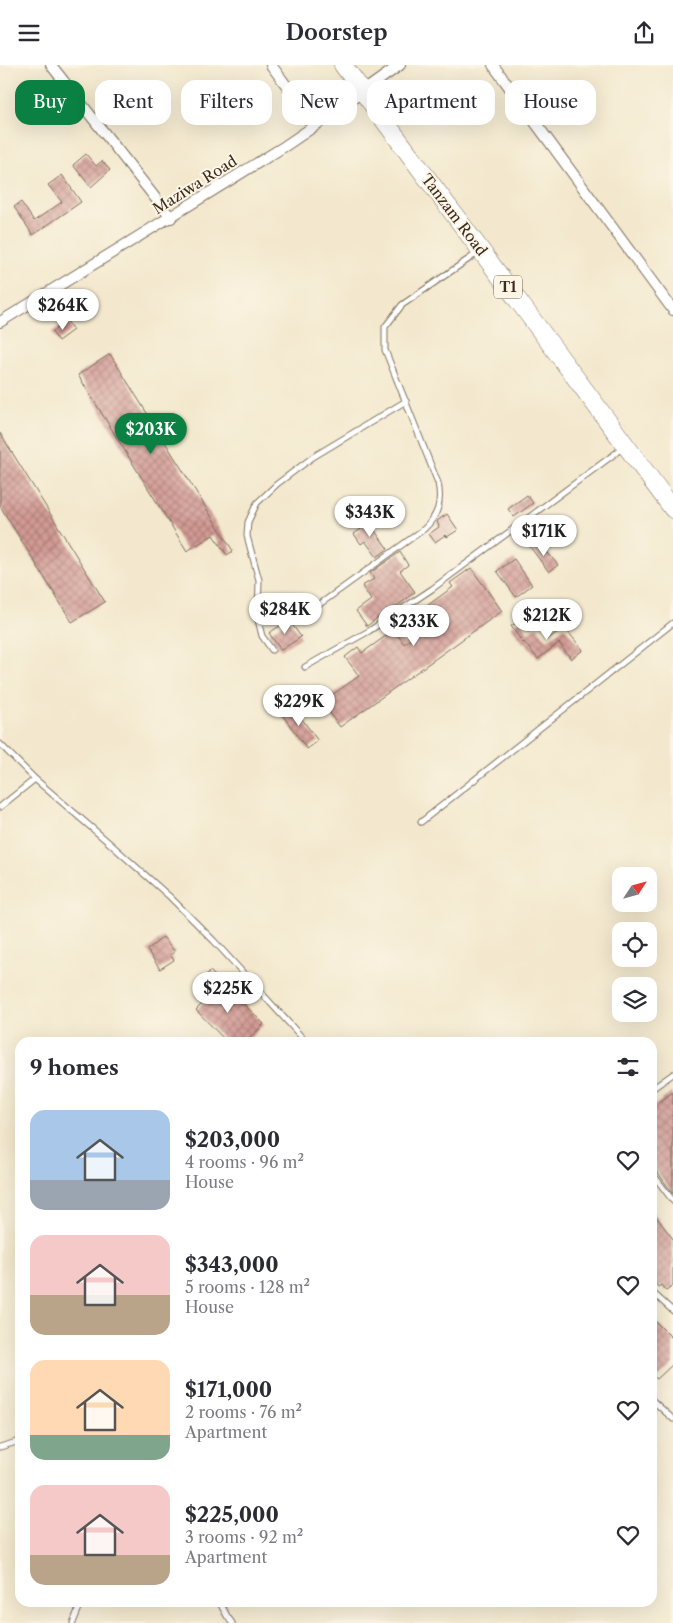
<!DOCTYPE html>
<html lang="en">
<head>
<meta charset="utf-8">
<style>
  :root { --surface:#fff; --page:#f7f7f7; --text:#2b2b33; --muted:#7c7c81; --accent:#0b8043 }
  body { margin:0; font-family:"Libre Caslon Text",serif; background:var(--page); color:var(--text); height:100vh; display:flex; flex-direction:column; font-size:19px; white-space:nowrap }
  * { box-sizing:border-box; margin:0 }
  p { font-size:16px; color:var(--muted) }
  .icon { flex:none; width:28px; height:28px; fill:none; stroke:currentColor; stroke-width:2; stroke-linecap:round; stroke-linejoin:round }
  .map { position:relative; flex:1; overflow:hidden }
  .panel { position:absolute; left:15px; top:972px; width:642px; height:570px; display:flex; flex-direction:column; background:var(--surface); border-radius:15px; box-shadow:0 5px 20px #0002 }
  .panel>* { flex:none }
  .banner { position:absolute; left:15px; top:15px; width:644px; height:45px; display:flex; gap:10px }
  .needle { width:32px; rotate:54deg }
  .fabs { position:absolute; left:612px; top:802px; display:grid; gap:10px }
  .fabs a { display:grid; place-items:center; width:45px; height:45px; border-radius:10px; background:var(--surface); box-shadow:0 5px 20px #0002; font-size:25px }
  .price { position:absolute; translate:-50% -42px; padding:0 11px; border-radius:18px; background:#fff; color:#222; font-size:16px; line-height:32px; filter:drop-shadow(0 1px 2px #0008) }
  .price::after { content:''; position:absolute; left:50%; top:30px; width:15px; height:11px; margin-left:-8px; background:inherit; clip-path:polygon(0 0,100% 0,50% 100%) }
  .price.selected { background:var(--accent); color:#fff }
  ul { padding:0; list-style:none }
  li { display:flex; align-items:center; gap:15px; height:125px; padding:0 15px }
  li span { display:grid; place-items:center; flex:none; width:140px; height:100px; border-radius:15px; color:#555 }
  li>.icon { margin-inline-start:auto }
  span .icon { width:60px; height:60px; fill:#fffc; stroke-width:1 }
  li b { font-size:21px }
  h2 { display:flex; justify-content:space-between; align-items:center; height:60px; padding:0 15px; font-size:21px }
  .chip { padding:0 18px; border-radius:15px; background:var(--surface); box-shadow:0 5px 20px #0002; font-size:18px; line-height:45px }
  .chip.selected { background:var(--accent); color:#fff }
  header { display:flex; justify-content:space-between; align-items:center; height:65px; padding:0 15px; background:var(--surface); font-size:22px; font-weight:600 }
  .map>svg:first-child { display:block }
  .building { fill:url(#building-cross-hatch) }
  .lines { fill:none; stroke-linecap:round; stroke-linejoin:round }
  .lane-casing { stroke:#7b6c5b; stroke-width:7 }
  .street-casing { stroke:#7b6c5b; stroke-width:12 }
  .highway-casing { stroke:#7b6c5b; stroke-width:19 }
  .lane { stroke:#fff; stroke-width:5 }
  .street { stroke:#fff; stroke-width:10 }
  .highway { stroke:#fff; stroke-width:18 }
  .labels { text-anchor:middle; stroke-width:4; stroke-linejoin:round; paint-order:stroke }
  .shield { fill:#fcf5e5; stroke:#75675a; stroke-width:1 }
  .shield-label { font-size:14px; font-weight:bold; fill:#3b2a1e }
  .street-label { font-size:15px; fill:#3b2a1e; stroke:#fcf5e5 }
</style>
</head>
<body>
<header><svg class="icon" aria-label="menu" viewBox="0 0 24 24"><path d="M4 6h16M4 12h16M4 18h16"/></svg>Doorstep<svg class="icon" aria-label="share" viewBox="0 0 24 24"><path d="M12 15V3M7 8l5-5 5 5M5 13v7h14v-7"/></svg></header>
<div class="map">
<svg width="673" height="1558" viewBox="0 0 673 1558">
  <defs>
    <pattern id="building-cross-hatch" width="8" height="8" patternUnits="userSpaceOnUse" patternTransform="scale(1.25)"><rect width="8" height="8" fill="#d29a94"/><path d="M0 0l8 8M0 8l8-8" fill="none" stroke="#ac7e78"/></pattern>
  </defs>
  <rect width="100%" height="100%" fill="#fcf5e5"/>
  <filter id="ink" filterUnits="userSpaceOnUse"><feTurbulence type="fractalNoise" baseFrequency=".02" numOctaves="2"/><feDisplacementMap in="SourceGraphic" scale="10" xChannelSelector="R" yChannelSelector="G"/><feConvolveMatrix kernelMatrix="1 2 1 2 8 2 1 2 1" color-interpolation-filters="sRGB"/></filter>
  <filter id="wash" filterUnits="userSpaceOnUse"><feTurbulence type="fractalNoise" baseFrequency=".0096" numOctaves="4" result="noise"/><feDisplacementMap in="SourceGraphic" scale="20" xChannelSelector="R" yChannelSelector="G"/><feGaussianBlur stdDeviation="1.12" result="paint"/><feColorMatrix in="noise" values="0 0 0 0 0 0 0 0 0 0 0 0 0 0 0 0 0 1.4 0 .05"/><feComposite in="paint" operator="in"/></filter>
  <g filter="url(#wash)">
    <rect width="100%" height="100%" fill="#f3e8cd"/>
    <g id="blocks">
      <path class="building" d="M86,89L96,101L102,96L110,105L91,122L73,100Z
        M62,110L81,137L33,170L14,142L21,137L34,156L62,137L48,120Z
        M67,256L73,265L58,276L52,267Z
        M110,289L233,486L227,490L213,470L187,486L78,310Z
        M0,368L105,537L72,557L0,441Z
        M527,430L533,438L514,452L508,444Z
        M447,449L458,465L447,472L445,470L435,477L429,469L439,462L437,456Z
        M365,452L388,484L377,492L365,476L361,479L354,469L361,464L357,458Z
        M538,476L558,500L549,507L530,482Z
        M400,487L408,500L400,506L415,527L387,549L381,553L380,551L367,561L356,546L371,535L362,521L374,514L370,508Z
        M514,494L532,520L516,532L497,506Z
        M471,503L502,546L340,662L322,637L359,611L345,592L358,582L362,588L394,565L404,579L431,559L421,545L453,522L450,518Z
        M289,555L301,572L281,585L269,568Z
        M520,556L528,567L537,561L547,575L564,562L583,585L571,594L559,578L538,594L524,577L523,578L511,561Z
        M291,639L318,676L307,684L280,647Z
        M163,872L175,887L170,890L174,895L160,904L147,885Z
        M210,906L264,959L245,978H228L196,945L216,925L203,914Z
        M673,1027V1129L656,1105L652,1104V1042Z
        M652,1146L673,1174V1221L666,1226L661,1220L658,1222L652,1214Z
        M652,1253L673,1274V1299L657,1314L652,1310Z"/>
    </g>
  </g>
  <g filter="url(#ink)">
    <use href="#blocks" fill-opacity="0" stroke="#7b6c5b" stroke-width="1"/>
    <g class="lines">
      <g class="lane-casing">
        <path id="lane" d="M302,552L424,464C438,451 442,437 438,418L385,285V262L402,240L479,187
          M272,585L262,571L258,555L259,515L247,471L248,457L257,438L277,419L313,392L406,336
          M305,602L369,566L432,524L624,382
          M0,679L35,714L107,776L170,832L214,876L307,978
          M0,742L35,714
          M421,757L673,558
          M652,1024L673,1009
          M652,1108L673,1136
          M652,1227L673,1246
          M652,1335L673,1354
          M0,1382L20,1376
          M220,1538L227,1551L232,1558
          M73,1558L81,1538"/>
      </g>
      <g class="street-casing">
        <path id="street" d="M51,0L171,153
          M271,0L316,60
          M493,0L673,245
          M0,257L285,81L316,60L400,0"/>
      </g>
      <g class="highway-casing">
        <path id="highway" d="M343,0L673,444"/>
      </g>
      <use href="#lane" class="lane"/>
      <use href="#street" class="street"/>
      <use href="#highway" class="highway"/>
    </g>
  </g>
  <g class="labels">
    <rect class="shield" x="494" y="210.5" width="28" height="23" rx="4"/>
    <g class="shield-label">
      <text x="508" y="227">T1</text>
    </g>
    <g class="street-label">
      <text transform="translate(195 120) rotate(-32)" y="5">Maziwa Road</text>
      <text transform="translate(454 150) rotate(53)" y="5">Tanzam Road</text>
    </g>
  </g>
</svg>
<div class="fabs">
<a><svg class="needle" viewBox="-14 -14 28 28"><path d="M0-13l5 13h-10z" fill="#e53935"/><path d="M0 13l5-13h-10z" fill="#7c7c81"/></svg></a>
<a><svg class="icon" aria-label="locate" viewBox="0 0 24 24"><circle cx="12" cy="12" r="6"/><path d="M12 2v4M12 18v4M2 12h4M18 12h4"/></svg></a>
<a><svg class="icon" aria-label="layers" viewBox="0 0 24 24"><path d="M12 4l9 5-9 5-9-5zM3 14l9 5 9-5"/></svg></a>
</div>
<b class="price" style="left:63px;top:266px">$264K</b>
<b class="price selected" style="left:151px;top:390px">$203K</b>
<b class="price" style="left:370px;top:473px">$343K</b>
<b class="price" style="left:544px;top:492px">$171K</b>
<b class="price" style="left:285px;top:570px">$284K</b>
<b class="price" style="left:547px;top:576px">$212K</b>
<b class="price" style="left:414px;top:582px">$233K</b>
<b class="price" style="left:299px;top:662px">$229K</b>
<b class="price" style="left:228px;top:949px">$225K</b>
<div class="banner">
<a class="chip selected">Buy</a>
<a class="chip">Rent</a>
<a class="chip">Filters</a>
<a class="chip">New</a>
<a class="chip">Apartment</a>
<a class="chip">House</a>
</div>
<section class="panel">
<h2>9 homes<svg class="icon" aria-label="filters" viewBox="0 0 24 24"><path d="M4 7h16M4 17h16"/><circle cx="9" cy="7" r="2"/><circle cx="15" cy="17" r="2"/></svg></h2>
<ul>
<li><span style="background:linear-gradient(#a9c7e8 70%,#9aa5b1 0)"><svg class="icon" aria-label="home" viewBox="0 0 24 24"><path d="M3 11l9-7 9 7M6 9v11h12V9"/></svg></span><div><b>$203,000</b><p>4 rooms · 96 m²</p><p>House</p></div><svg class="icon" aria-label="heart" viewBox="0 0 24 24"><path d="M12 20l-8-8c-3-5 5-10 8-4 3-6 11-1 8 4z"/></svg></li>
<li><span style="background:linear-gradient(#f6c9c9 60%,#b9a48a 0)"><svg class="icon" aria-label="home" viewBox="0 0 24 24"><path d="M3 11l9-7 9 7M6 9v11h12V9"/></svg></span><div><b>$343,000</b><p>5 rooms · 128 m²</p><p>House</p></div><svg class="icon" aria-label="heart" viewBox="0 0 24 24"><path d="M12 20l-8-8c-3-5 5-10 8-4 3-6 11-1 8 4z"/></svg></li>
<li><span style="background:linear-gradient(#ffd9b3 75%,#7fa58c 0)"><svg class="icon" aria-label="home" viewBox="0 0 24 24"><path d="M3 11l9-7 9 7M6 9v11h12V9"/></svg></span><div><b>$171,000</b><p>2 rooms · 76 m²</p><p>Apartment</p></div><svg class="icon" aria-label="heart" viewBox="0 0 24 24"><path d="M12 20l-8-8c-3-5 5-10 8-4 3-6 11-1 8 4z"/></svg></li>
<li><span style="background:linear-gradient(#f6c9c9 70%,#b9a48a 0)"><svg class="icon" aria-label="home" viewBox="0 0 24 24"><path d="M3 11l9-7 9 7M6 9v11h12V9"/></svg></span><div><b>$225,000</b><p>3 rooms · 92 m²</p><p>Apartment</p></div><svg class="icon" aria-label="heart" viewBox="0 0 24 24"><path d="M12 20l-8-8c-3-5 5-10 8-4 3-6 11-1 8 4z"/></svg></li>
</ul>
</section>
</div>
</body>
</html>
